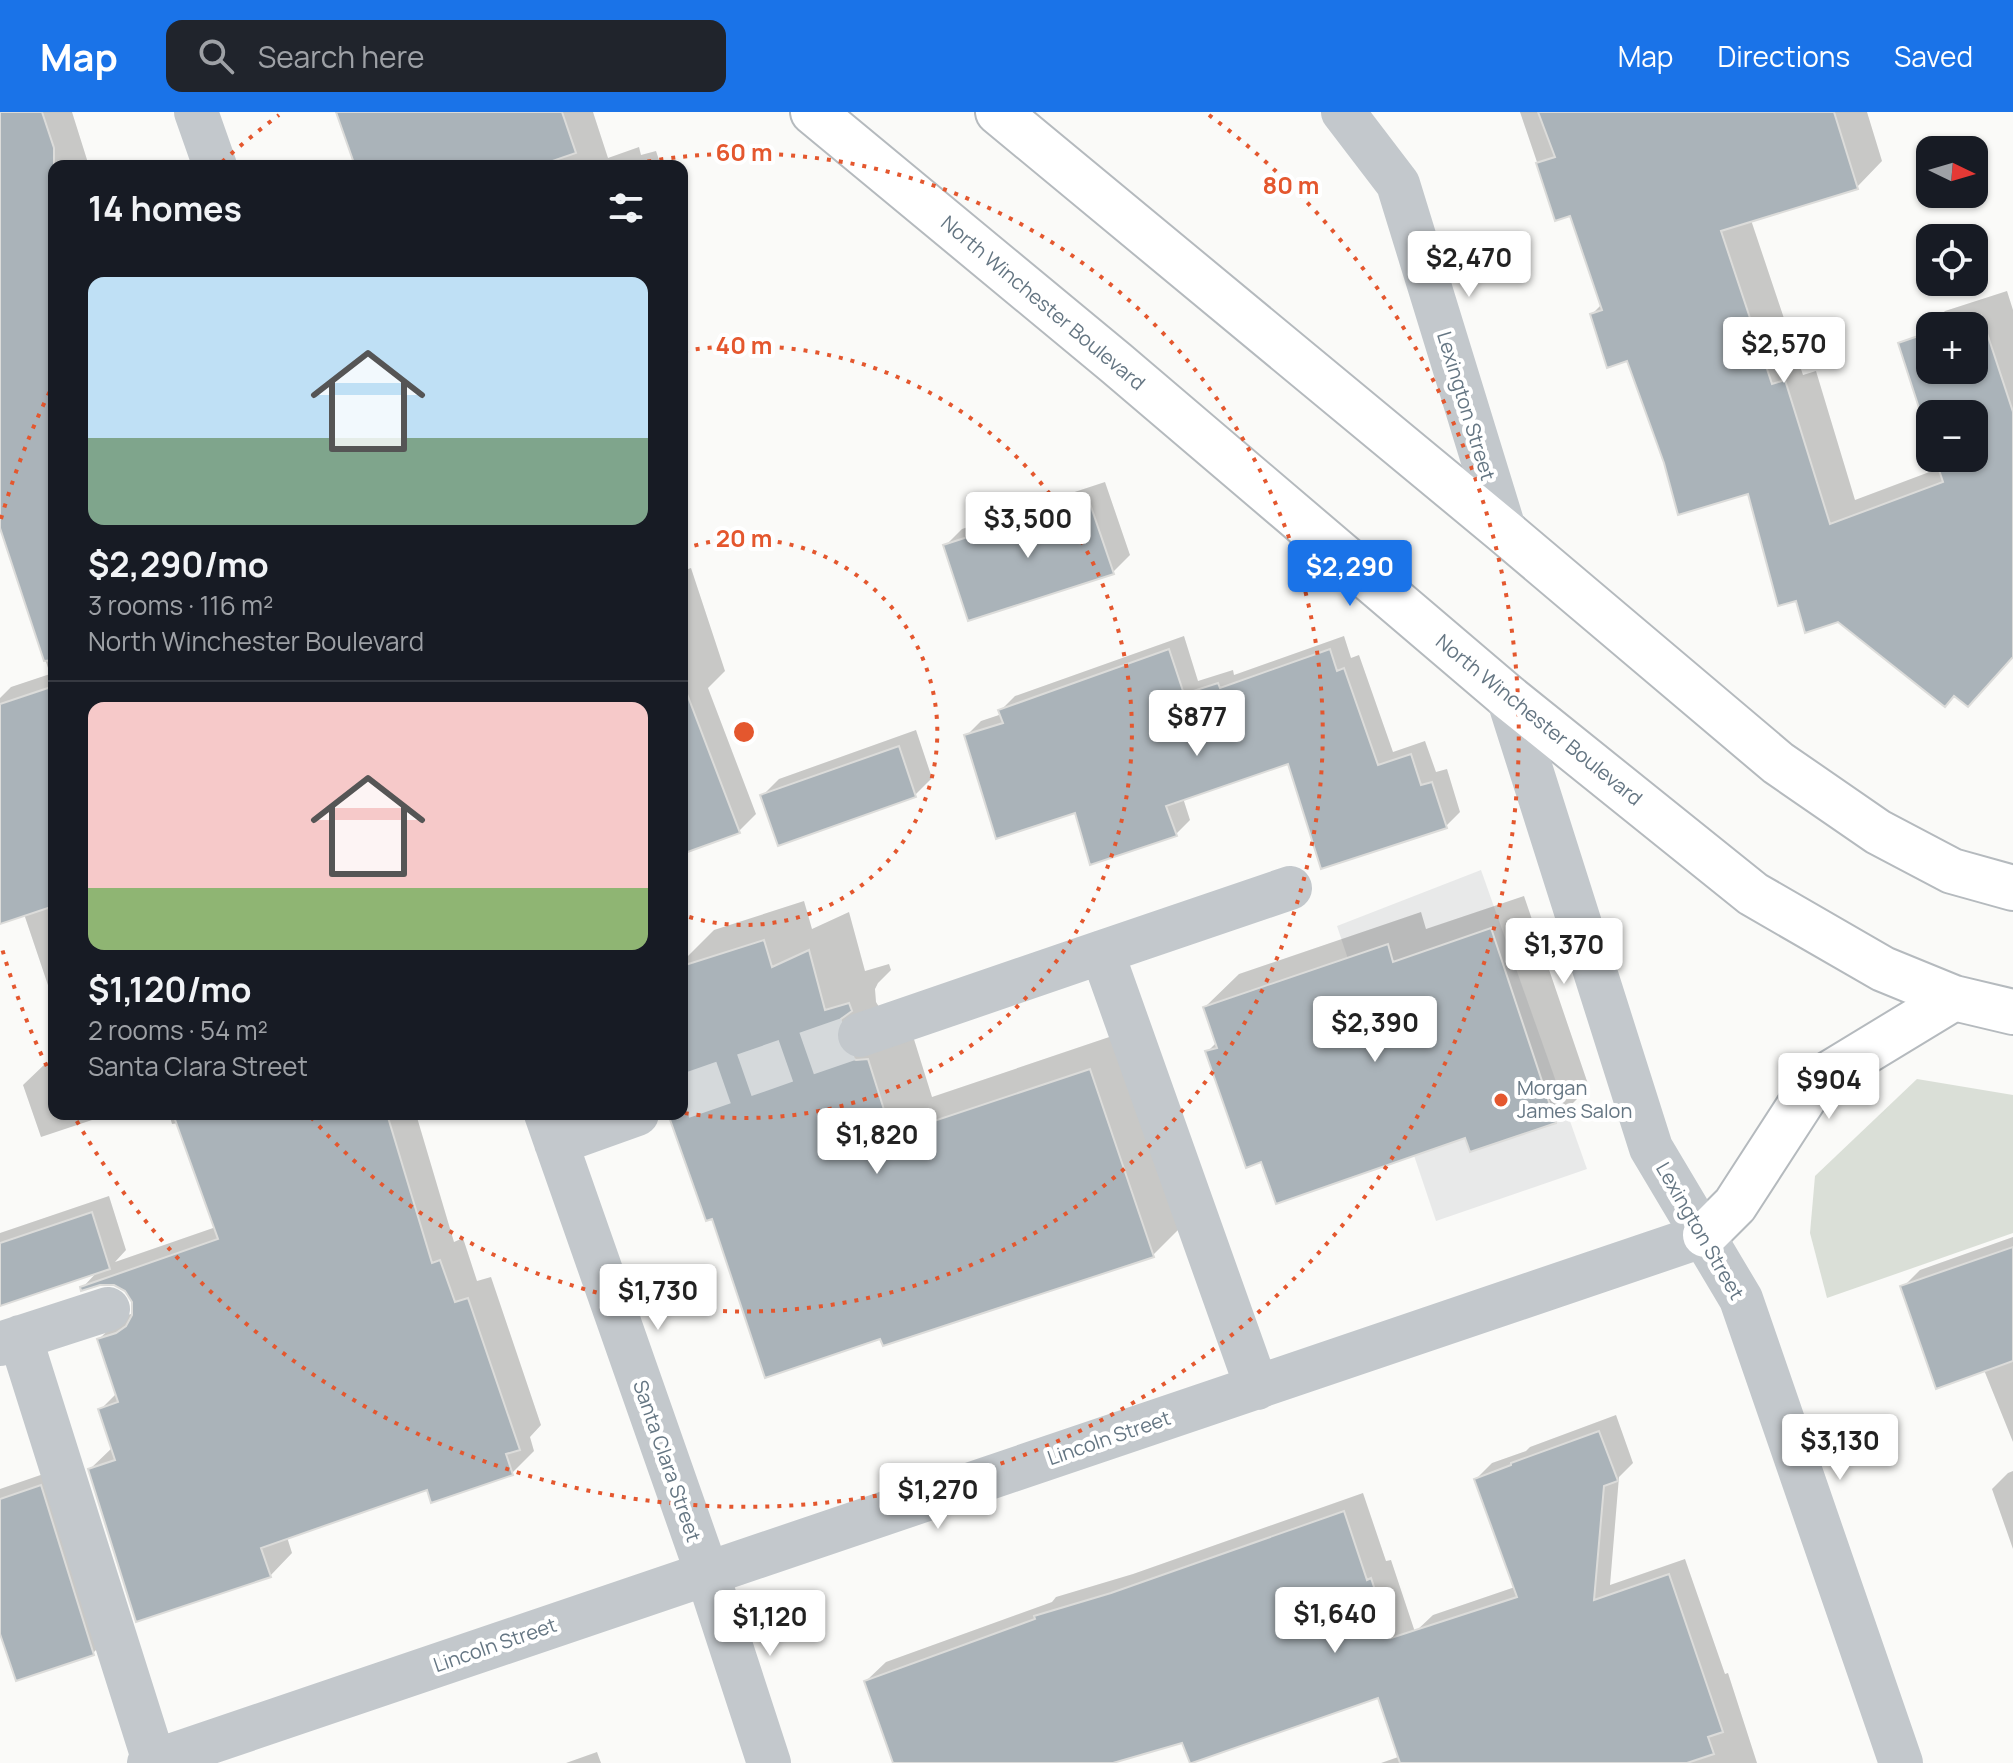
<!DOCTYPE html>
<html lang="en">
<head>
<meta charset="utf-8">
<style>
  :root { --surface:#171b24; --page:#20242c; --text:#f1f3f6; --muted:#9ea1a6; --line:#363941; --accent:#1a73e8 }
  body { margin:0; font-family:Manrope,sans-serif; background:var(--page); color:var(--text); height:100vh; display:flex; flex-direction:column; font-size:30px; white-space:nowrap }
  * { box-sizing:border-box; margin:0 }
  p { font-size:26px; color:var(--muted) }
  .icon { flex:none; width:44px; height:44px; fill:none; stroke:currentColor; stroke-width:2; stroke-linecap:round; stroke-linejoin:round }
  .map { position:relative; flex:1; overflow:hidden }
  .side { position:absolute; left:48px; top:48px; width:640px; height:960px; display:flex; flex-direction:column; background:var(--surface); border-radius:16px; box-shadow:0 2px 6px #0004 }
  .side>* { flex:none }
  .needle { width:52px; rotate:95deg }
  .buttons { position:absolute; left:1916px; top:24px; display:grid; gap:16px }
  .buttons a { display:grid; place-items:center; width:72px; height:72px; border-radius:16px; background:var(--surface); box-shadow:0 2px 6px #0004; font-size:40px }
  .price { position:absolute; translate:-50% -68px; padding:0 18px; border-radius:8px; background:#fff; color:#222; font-size:26px; line-height:52px; filter:drop-shadow(0 2px 4px #0008) }
  .price::after { content:''; position:absolute; left:50%; top:48px; width:24px; height:18px; margin-left:-12px; background:inherit; clip-path:polygon(0 0,100% 0,50% 100%) }
  .price.current { background:var(--accent); color:#fff }
  ul { padding:0; list-style:none }
  li { display:grid; align-content:center; gap:16px; height:424px; padding:0 40px }
  li+li { border-top:2px solid var(--line) }
  li span { display:grid; place-items:center; height:248px; border-radius:16px; color:#555 }
  li>.icon { margin-inline-start:auto }
  span .icon { width:144px; height:144px; fill:#fffc; stroke-width:1 }
  li b { font-size:34px }
  h2 { display:flex; justify-content:space-between; align-items:center; height:96px; padding:0 40px; font-size:34px }
  header { display:flex; align-items:center; gap:48px; box-sizing:border-box; height:112px; padding:0 40px; background:var(--accent); color:#fff }
  header strong { font-size:38px }
  nav { display:flex; gap:44px; margin-inline-start:auto; font-size:28px }
  .search { width:560px; height:72px; background:var(--page); display:flex; align-items:center; gap:20px; box-sizing:border-box; padding:0 28px; border-radius:16px; color:var(--muted); font-size:30px }
  .map>svg:first-child { display:block }
  .built { fill:#e8e9e9 }
  .green { fill:#dadfd7 }
  .shadow { fill:#0003; fill-rule:evenodd }
  .building { fill:#aab3b9; stroke:#dcdcda; stroke-width:2 }
  .lines { fill:none; stroke-linecap:round; stroke-linejoin:round }
  .minor-tunnel { stroke:#d5d9db; stroke-width:44; stroke-dasharray:44 22; stroke-linecap:butt }
  .major-casing { stroke:#b5babe; stroke-width:48 }
  .minor { stroke:#c3c8cc; stroke-width:44 }
  .major { stroke:#fff; stroke-width:44 }
  .ring { fill:none; stroke:#e4572e; stroke-width:4; stroke-dasharray:4 8 }
  .poi-dot { fill:#e4572e; stroke:#fff; stroke-width:3 }
  .labels { text-anchor:middle; stroke-width:8; stroke-linejoin:round; paint-order:stroke }
  .street-label { font-size:20px; fill:#657683; stroke:#fff }
  .poi-label { font-size:20px; fill:#657683; stroke:#fff; text-anchor:start }
  .centre { fill:#e4572e; stroke:#fff; stroke-width:4 }
  .ring-label { font-size:24px; text-anchor:middle; font-weight:bold; fill:#e4572e; stroke:#fff; stroke-width:8; stroke-linejoin:round; paint-order:stroke }
</style>
</head>
<body>
<header>
<strong>Map</strong>
<div class="search"><svg class="icon" aria-label="search" viewBox="0 0 24 24"><circle cx="10" cy="10" r="6"/><path d="M15 15l6 6"/></svg>Search here</div>
<nav><a>Map</a><a>Directions</a><a>Saved</a></nav>
</header>
<div class="map">
<svg width="2013" height="1651" viewBox="0 0 2013 1651">
  <rect width="100%" height="100%" fill="#fafaf8"/>
  <path class="built" d="M1481,758L1587,1057L1436,1109L1337,814Z"/>
  <path class="green" d="M1917,967L2013,983V1121L1827,1186L1810,1121L1815,1064Z"/>
  <path class="shadow" d="M0,0H72L89,54H54V891L24,802L0,810V586L11,575L50,562L0,410Z
    M338,0H593L608,46L639,35L641,43L656,39L661,54H357Z
    M1520,0H1867L1882,49L1857,75L1751,108L1803,263L1816,259L1855,388L1940,356L1937,346H1974V302H1930V324L1903,240L1945,199L2007,179L2013,198V545L1968,592L1839,508L1797,486L1749,380L1665,350L1629,246L1592,202L1602,192L1571,101L1556,106ZM1930,214H1974V258H1930Z
    M1105,370L1130,443L1113,460L945,434L962,417Z
    M691,456L725,559L708,576L756,702L739,719L682,740V459Z
    M1184,524L1198,569L1233,558L1234,563L1344,524L1351,546L1359,543L1393,640L1425,629L1436,660L1447,657L1460,700L1446,714L1290,649L1183,686L1190,708L1176,722L1076,699L966,624L981,609L1002,602L1001,598L1015,584Z
    M916,618L932,666L915,683L762,684L779,667Z
    M1524,784L1589,975L1555,1009L1466,1024L1263,1048L1208,939L1217,930L1205,895L1239,862L1421,800L1426,817Z
    M804,789L812,817L849,800L865,859L889,852L891,858L878,871L875,877L876,890L884,903L908,908L932,985L1130,918L1193,1103L1153,1143L881,1225L713,1104L671,1002H682V850L714,818Z
    M54,948V1002H110L41,1025L23,973L46,951Z
    M169,1002H416L454,1130L463,1126L477,1169L491,1165L541,1313L530,1325L534,1339L512,1361L428,1376L287,1425L292,1441L270,1464L90,1357L113,1335L100,1298L117,1281L99,1227L122,1205L134,1201V1189L127,1178L114,1171L82,1176L99,1158L0,1192V1121L109,1084L126,1138L115,1150L216,1115L179,1011L172,1012Z
    M2013,1125V1330L1984,1258L1903,1175L1920,1158Z
    M1616,1303L1633,1351L1619,1365L1610,1473L1685,1447L1725,1562L1728,1561L1757,1651H1381L1450,1627L1424,1545L1106,1651H895L866,1569L886,1550L1052,1490L1056,1485L1133,1462L1363,1381L1386,1449L1391,1448L1415,1520L1433,1503L1515,1475L1476,1367L1492,1351L1526,1339L1530,1335Z
    M58,1357L110,1524L93,1541L0,1516V1377Z
    M2013,1359V1437L1992,1377L2008,1361Z
    M597,1640L601,1651H566Z"/>
  <path class="building" d="M0,0H42L54,36V548L44,549L0,416Z
    M336,0H562L576,41L538,54H355Z
    M1538,0H1834L1858,77L1721,119L1772,272L1785,268L1830,412L1943,370L1935,346H1974V302H1930V330L1898,231L1930,220V258H1974V214H1949L1981,203L2013,300V545L1968,595L1954,584L1945,595L1838,510L1805,521L1796,489L1778,494L1748,382L1678,403L1664,351L1627,249L1607,256L1590,202L1602,198L1570,104L1555,109L1536,51L1555,45Z
    M1088,386L1114,462L968,509L943,433Z
    M1169,537L1184,582L1218,571L1220,576L1330,537L1337,559L1344,556L1378,653L1411,642L1421,673L1432,670L1447,716L1321,757L1288,652L1166,694L1177,724L1090,753L1075,701L996,727L964,623L1003,611L998,598Z
    M54,574V794L0,812V592Z
    M682,582H687L740,721L682,742Z
    M899,634L916,685L778,734L760,683Z
    M1491,816L1556,1011L1470,1040L1465,1026L1276,1092L1261,1050L1246,1056L1205,939L1217,936L1203,895L1388,832L1393,850Z
    M764,828L772,855L809,838L825,898L849,891L852,899L841,907L835,919L836,930L844,942L856,948L868,947L892,1023L1090,957L1154,1145L883,1234L880,1227L765,1266L712,1107L706,1109L668,1002H682V854Z
    M173,1002H387L432,1151L440,1148L455,1190L468,1186L520,1338L506,1342L513,1363L431,1391L427,1378L261,1436L271,1465L136,1510L88,1357L115,1348L98,1297L118,1290L97,1227L116,1221L126,1214L132,1203V1190L125,1179L114,1173H100L81,1179L80,1175L218,1127Z
    M92,1100L110,1157L0,1194V1131Z
    M2013,1135V1249L1936,1277L1900,1174Z
    M1599,1319L1618,1369L1604,1374L1594,1488L1669,1462L1723,1620L1708,1625L1714,1642L1687,1651H1400L1378,1586L1192,1651H1190L1182,1631L1113,1651H893L864,1569L1035,1507L1034,1504L1111,1481L1344,1399L1367,1468L1371,1466L1391,1526L1517,1485L1474,1367L1511,1353V1351Z
    M41,1373L94,1543L16,1569L0,1522V1387Z"/>
  <g class="lines">
    <path class="minor-tunnel" d="M682,985L860,923"/>
    <g class="major-casing">
      <path id="major" d="M813,0L1116,251L1508,585L1753,782L1883,857L1954,886L2013,900
        M998,0L1505,420L1778,651L1878,720L1952,759L2013,776
        M1705,1123L1735,1093L1814,971L1954,886"/>
    </g>
    <path class="minor" d="M196,0L215,54
      M1343,0L1398,72L1505,420
      M1508,585L1651,1036L1741,1187L1901,1651
      M860,923L1102,840
      M546,1002L707,1461L769,1651
      M556,1031L637,1002
      M20,1225L154,1649
      M0,1232L108,1197
      M1257,1276L1102,840L1290,776
      M149,1651L1705,1123"/>
    <use href="#major" class="major"/>
  </g>
  <g class="ring">
    <path d="M683 437A193 193 0 1 1 683 803"/>
    <path d="M684 239A386 386 0 1 1 684 1001"/>
    <path d="M624 54A579 579 0 1 1 310 1004"/>
    <path d="M52 965A773 773 0 0 1 1 833M1 407A773 773 0 0 1 52 275M222 50A773 773 0 0 1 279 3M1209 3A773 773 0 1 1 75 1006"/>
  </g>
  <circle class="poi-dot" cx="1501" cy="988" r="8"/>
  <g class="labels">
    <g class="street-label">
      <text transform="translate(1043 191) rotate(40)" y="7">North Winchester Boulevard</text>
      <text transform="translate(1466 294) rotate(73)" y="7">Lexington Street</text>
      <text transform="translate(1539 608) rotate(39)" y="7">North Winchester Boulevard</text>
      <text transform="translate(1700 1119) rotate(60)" y="7">Lexington Street</text>
      <text transform="translate(1109 1326) rotate(-19)" y="7">Lincoln Street</text>
      <text transform="translate(667 1349) rotate(71)" y="7">Santa Clara Street</text>
      <text transform="translate(495 1533) rotate(-19)" y="7">Lincoln Street</text>
    </g>
    <g class="poi-label">
      <text x="1517" y="983">Morgan<tspan x="1517" dy="23">James Salon</tspan></text>
    </g>
  </g>
  <circle cx="744" cy="620" r="12" class="centre"/>
  <g class="ring-label">
    <text x="744" y="49">60 m</text>
    <text x="1291" y="82">80 m</text>
    <text x="744" y="242">40 m</text>
    <text x="744" y="435">20 m</text>
  </g>
</svg>
<div class="buttons">
<a><svg class="needle" viewBox="-14 -14 28 28"><path d="M0-13l5 13h-10z" fill="#e53935"/><path d="M0 13l5-13h-10z" fill="#9ea1a6"/></svg></a>
<a><svg class="icon" aria-label="locate" viewBox="0 0 24 24"><circle cx="12" cy="12" r="6"/><path d="M12 2v4M12 18v4M2 12h4M18 12h4"/></svg></a>
<a>+</a>
<a>−</a>
</div>
<b class="price" style="left:1469px;top:187px">$2,470</b>
<b class="price" style="left:1784px;top:273px">$2,570</b>
<b class="price" style="left:1028px;top:448px">$3,500</b>
<b class="price current" style="left:1350px;top:496px">$2,290</b>
<b class="price" style="left:1197px;top:646px">$877</b>
<b class="price" style="left:1564px;top:874px">$1,370</b>
<b class="price" style="left:1375px;top:952px">$2,390</b>
<b class="price" style="left:1829px;top:1009px">$904</b>
<b class="price" style="left:877px;top:1064px">$1,820</b>
<b class="price" style="left:658px;top:1220px">$1,730</b>
<b class="price" style="left:1840px;top:1370px">$3,130</b>
<b class="price" style="left:938px;top:1419px">$1,270</b>
<b class="price" style="left:1335px;top:1543px">$1,640</b>
<b class="price" style="left:770px;top:1546px">$1,120</b>
<section class="side">
<h2>14 homes<svg class="icon" aria-label="filters" viewBox="0 0 24 24"><path d="M4 7h16M4 17h16"/><circle cx="9" cy="7" r="2"/><circle cx="15" cy="17" r="2"/></svg></h2>
<ul>
<li><span style="background:linear-gradient(#bfe0f5 65%,#7fa58c 0)"><svg class="icon" aria-label="home" viewBox="0 0 24 24"><path d="M3 11l9-7 9 7M6 9v11h12V9"/></svg></span><div><b>$2,290/mo</b><p>3 rooms · 116 m²</p><p>North Winchester Boulevard</p></div></li>
<li><span style="background:linear-gradient(#f6c9c9 75%,#8fb573 0)"><svg class="icon" aria-label="home" viewBox="0 0 24 24"><path d="M3 11l9-7 9 7M6 9v11h12V9"/></svg></span><div><b>$1,120/mo</b><p>2 rooms · 54 m²</p><p>Santa Clara Street</p></div></li>
</ul>
</section>
</div>
</body>
</html>
